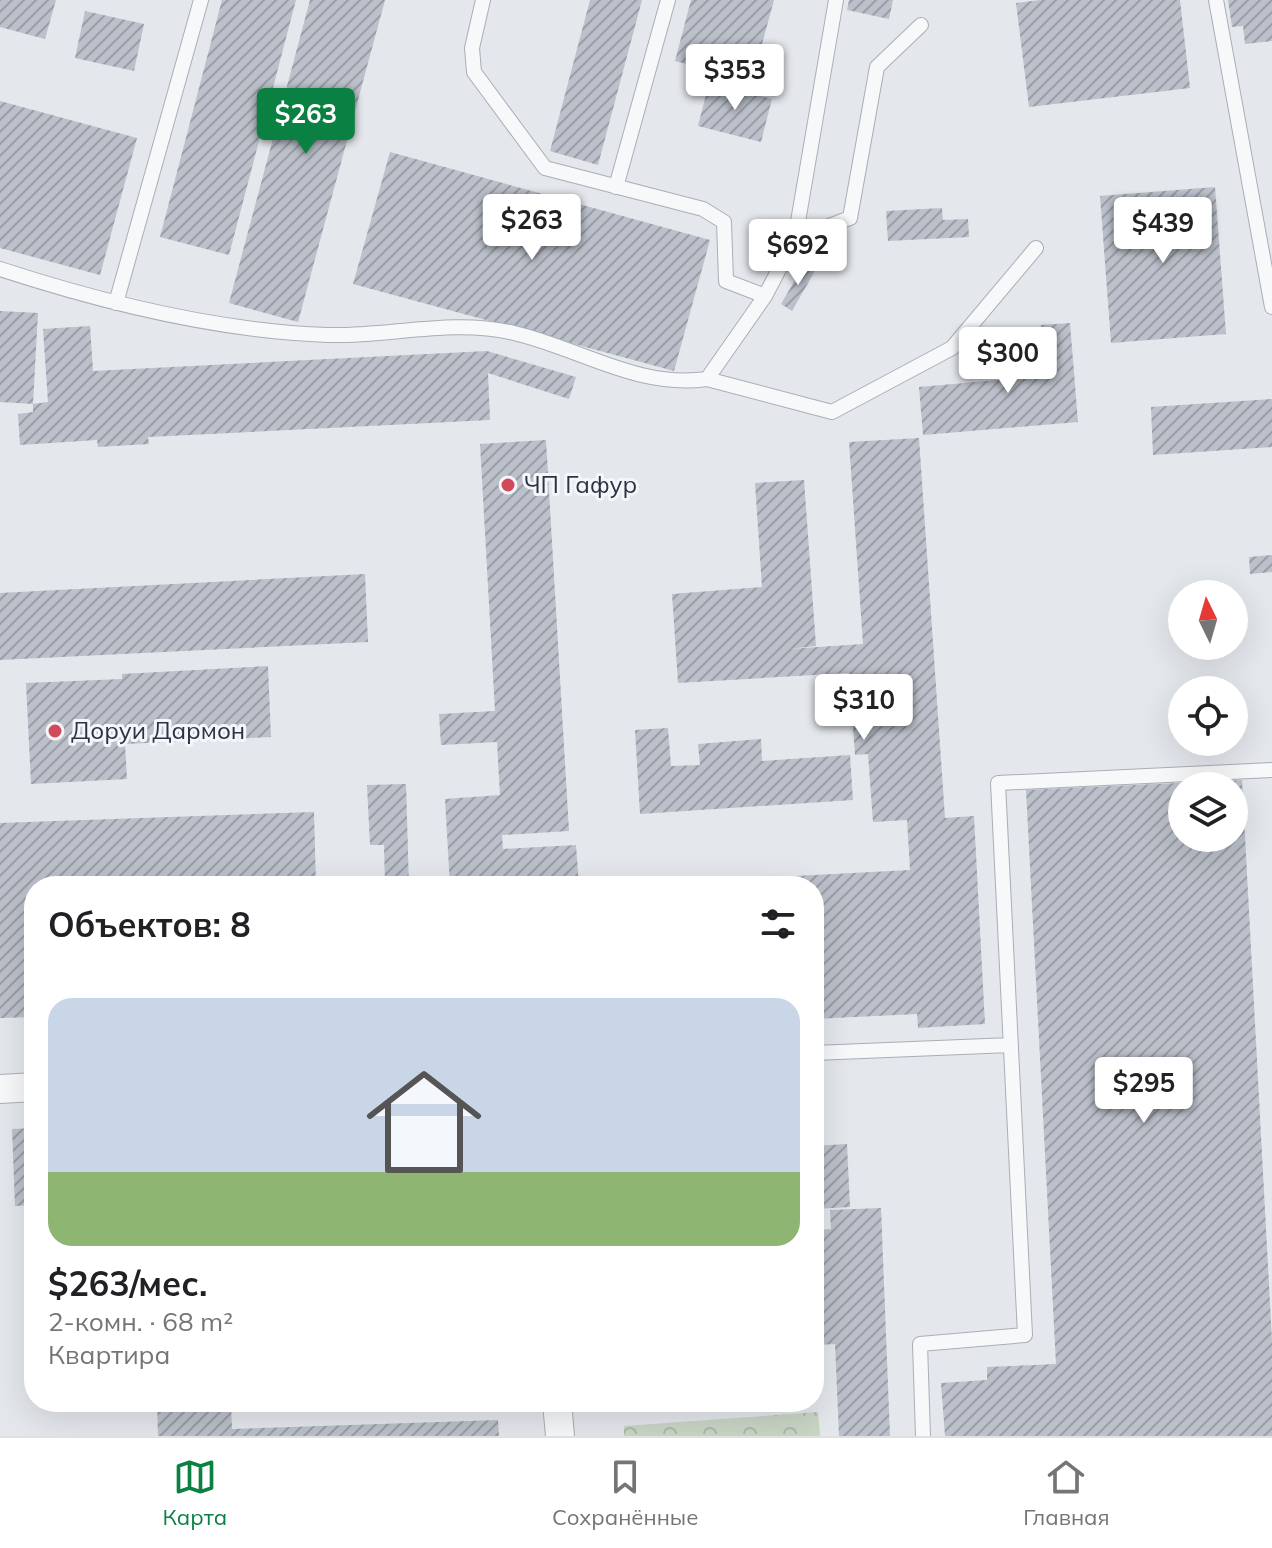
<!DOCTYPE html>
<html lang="ru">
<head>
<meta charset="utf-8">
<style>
  :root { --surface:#fff; --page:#f2f2f2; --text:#202124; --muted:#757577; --line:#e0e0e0; --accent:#0b8043 }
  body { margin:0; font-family:Mulish,sans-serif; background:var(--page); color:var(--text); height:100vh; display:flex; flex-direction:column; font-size:30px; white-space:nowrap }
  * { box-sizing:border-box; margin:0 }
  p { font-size:26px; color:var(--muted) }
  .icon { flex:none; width:44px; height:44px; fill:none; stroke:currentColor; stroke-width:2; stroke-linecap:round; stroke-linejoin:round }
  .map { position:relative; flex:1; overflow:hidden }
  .panel { position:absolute; left:24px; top:876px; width:800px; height:536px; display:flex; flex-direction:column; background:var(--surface); border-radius:32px; box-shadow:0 8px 32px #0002 }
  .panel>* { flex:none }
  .needle { width:52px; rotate:355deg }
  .buttons { position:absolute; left:1168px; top:580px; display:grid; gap:16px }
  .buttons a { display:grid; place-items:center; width:80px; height:80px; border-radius:50%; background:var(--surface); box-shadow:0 8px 32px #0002; font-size:40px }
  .price { position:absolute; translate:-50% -68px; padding:0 18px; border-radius:8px; background:#fff; color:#222; font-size:26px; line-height:52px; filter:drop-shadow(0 2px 4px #0008) }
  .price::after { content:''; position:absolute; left:50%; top:48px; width:24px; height:18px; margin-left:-12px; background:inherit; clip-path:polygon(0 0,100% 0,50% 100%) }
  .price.selected { background:var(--accent); color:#fff }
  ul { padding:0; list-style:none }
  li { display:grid; align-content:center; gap:16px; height:424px; padding:0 24px }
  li+li { border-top:2px solid var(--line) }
  li span { display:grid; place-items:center; height:248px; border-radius:24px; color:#555 }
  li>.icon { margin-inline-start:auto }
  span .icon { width:144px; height:144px; fill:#fffc; stroke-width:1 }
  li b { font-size:34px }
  h2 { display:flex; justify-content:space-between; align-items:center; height:96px; padding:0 24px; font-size:34px }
  .tabs { display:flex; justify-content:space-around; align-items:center; height:112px; border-top:2px solid var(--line); background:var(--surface); font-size:22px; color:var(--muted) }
  .tabs a { display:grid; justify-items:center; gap:4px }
  .tabs .selected { color:var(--accent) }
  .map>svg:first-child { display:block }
  .forest { fill:url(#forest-crowns) }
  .building { fill:url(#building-hatch); fill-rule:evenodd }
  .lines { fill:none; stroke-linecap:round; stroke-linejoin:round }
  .service-casing { stroke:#a9aeb7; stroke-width:16 }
  .minor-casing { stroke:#a9aeb7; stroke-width:30 }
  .service { stroke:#f7f8fa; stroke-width:14 }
  .minor { stroke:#f7f8fa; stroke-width:28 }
  .poi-dot { fill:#d1495b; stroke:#f4f6f9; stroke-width:3 }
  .labels { text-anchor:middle; stroke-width:6; stroke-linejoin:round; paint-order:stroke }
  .poi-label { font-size:24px; fill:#2b3445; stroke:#f4f6f9; text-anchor:start }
</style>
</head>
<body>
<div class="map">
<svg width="1272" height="1436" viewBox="0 0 1272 1436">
  <defs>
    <pattern id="forest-crowns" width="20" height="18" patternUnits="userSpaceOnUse" patternTransform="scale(2)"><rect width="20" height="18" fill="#c9d6c5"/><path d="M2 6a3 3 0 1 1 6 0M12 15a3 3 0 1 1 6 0" fill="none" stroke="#adb8ab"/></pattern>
    <pattern id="building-hatch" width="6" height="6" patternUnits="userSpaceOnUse" patternTransform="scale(2)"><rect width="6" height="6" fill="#bbc0ca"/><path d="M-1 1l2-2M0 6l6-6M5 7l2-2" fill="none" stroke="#989da6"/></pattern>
  </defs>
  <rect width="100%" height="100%" fill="#e4e7ec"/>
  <path class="forest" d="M818,1412L820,1436H624V1426Z"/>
  <path class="building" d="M0,0H56L45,39L0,27Z
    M222,0H296L229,255L160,237Z
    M310,0H385L298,322L229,303Z
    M590,0H642L598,165L550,151Z
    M691,0H774L752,81L675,61Z
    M849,0H893L889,19L847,10Z
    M1040,0H1180L1190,88L1029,107L1016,3Z
    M1228,0H1272V41L1245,44L1243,26L1232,27Z
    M85,11L144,24L134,71L75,58Z
    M709,83L772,99L761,142L698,126Z
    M0,101L137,138L100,275L0,248Z
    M390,152L710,240L674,371L353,284Z
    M1215,187L1226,334L1111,343L1100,196Z
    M942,208L943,220L968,219L969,237L888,241L886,211Z
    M805,263L816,269L792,311L781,304Z
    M0,311L38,313L33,404L48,402L43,329L90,326L93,371L487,351L576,377L569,399L488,373L490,420L148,437L149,444L98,447L97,440L20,445L18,414L33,412V404L0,402Z
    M1070,323L1078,422L923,435L919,387L1045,376L1041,325Z
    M1272,399V447L1153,455L1151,407Z
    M919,438L945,818L974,816L985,1024L918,1028L917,1014L814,1019V886L641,884L910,870L907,820L873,822L868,754L855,755L849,673L678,683L672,594L762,587L755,483L804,480L816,646L788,649L863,644L849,442Z
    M546,440L569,831L502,835L503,849L576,845L579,886H450L445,799L500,795L497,742L441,745L439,714L495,711L480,444Z
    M1272,555V572L1250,574L1249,557Z
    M365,574L368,642L0,660V593Z
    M268,666L271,737L125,744L127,779L31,784L26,683L122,679V674Z
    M668,728L671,766L700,765L698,744L761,739L762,761L850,755L853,800L640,814L635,730Z
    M1242,780L1272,1341V1436H945L941,1383L987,1380V1367L1056,1364L1026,790ZM1182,786H1234V838H1182Z
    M406,784L409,886H385L384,845H370L367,785Z
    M314,812L316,886H34V1017L0,1018V823Z
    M34,1128V1205L15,1206L12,1129Z
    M847,1144L850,1207L814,1209V1146Z
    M881,1208L890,1436H839L835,1344L818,1345L819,1383H814V1230L831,1229L830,1210Z
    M157,1402H231L232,1429L498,1420L499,1436H158Z"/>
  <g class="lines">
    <g class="service-casing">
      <path id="service" d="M483,0L472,48L474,72L545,168L703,209L724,222L726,281L765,296
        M1216,0L1272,307
        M616,187L668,0
        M795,239L850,218L877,67L921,25
        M0,269C104,303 217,331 327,335C388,337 453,318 514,333C579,348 638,389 707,379L765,296L795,239L836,0
        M116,303L201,0
        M707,379L832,412L952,348L1036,248
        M814,1053L1011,1045
        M923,1436L920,1344L1025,1335L998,783L1272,770"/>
    </g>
    <g class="minor-casing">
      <path id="minor" d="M0,1089L34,1087
        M557,1402L560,1436"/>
    </g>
    <use href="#service" class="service"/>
    <use href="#minor" class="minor"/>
  </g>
  <g class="poi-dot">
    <circle cx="508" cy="485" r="8"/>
    <circle cx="55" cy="731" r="8"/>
  </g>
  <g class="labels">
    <g class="poi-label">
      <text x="524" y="493">ЧП Гафур</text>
      <text x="71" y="739">Доруи Дармон</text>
    </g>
  </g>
</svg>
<div class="buttons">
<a><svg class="needle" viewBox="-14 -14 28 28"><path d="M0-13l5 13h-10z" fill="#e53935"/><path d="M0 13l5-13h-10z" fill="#757577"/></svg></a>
<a><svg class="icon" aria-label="locate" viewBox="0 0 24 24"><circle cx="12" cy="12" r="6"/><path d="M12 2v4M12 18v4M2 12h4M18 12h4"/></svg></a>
<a><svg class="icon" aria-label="layers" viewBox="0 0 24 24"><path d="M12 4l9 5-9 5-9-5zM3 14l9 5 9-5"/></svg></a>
</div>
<b class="price" style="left:735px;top:112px">$353</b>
<b class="price selected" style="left:306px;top:156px">$263</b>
<b class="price" style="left:532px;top:262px">$263</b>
<b class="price" style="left:1163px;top:265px">$439</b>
<b class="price" style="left:798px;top:287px">$692</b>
<b class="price" style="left:1008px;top:395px">$300</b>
<b class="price" style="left:864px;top:742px">$310</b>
<b class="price" style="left:1144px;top:1125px">$295</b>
<section class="panel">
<h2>Объектов: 8<svg class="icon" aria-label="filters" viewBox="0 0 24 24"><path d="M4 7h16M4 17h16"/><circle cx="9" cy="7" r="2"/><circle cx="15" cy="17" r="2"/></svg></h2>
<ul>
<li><span style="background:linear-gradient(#c9d6e8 70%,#8fb573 0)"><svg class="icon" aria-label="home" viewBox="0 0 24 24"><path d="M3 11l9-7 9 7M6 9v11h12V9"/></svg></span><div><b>$263/мес.</b><p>2-комн. · 68 m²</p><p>Квартира</p></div></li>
</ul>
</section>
</div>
<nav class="tabs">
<a class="selected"><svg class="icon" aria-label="map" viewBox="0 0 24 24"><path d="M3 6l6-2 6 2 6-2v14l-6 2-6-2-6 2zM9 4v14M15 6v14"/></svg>Карта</a>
<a><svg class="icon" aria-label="saved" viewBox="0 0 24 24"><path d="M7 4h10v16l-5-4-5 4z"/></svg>Сохранённые</a>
<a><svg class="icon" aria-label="home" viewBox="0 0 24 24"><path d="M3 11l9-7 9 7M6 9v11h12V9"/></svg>Главная</a>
</nav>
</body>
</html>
